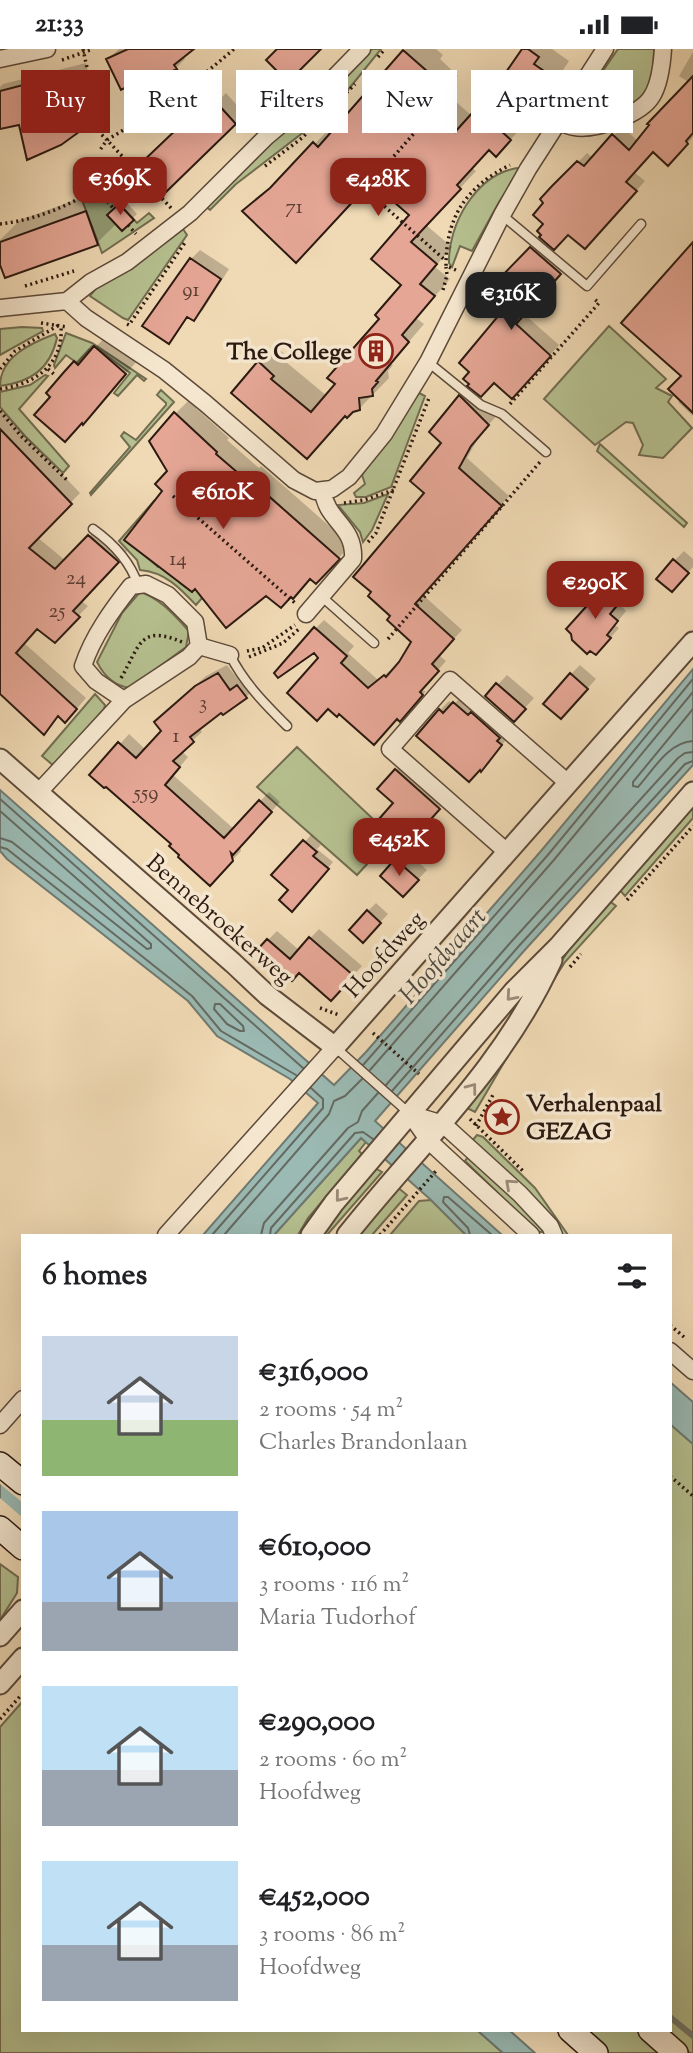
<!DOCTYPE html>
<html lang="en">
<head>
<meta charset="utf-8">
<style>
  :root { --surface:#fff; --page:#f2f2f2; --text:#202124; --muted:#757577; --accent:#8f2418 }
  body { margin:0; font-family:"Sorts Mill Goudy",serif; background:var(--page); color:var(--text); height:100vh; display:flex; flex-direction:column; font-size:26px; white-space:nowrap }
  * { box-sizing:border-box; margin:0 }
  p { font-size:23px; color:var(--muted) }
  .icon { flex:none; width:38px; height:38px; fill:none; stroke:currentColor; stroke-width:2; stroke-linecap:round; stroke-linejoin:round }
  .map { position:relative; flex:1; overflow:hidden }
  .drawer { position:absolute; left:21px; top:1185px; width:651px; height:798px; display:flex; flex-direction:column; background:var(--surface); border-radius:0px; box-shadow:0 7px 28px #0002 }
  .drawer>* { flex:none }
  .hud { position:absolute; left:21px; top:21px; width:651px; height:63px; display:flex; gap:14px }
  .price { position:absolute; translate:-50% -60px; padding:0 16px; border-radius:14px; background:var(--accent); color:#fff; font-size:23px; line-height:46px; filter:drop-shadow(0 2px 4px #0008) }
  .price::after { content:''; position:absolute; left:50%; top:42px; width:21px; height:16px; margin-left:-10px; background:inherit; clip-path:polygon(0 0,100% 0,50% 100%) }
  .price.current { background:#222; color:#fff }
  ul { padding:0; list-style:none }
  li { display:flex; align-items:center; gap:21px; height:175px; padding:0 21px }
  li span { display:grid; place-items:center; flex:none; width:196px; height:140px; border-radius:0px; color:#555 }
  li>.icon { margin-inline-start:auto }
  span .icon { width:84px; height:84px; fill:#fffc; stroke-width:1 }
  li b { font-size:30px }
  h2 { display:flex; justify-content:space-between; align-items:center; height:84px; padding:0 21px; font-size:30px }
  .chip { padding:0 24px; border-radius:0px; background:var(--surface); box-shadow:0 7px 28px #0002; font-size:24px; line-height:63px }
  .chip.current { background:var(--accent); color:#fff }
  .status { display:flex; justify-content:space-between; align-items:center; height:49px; padding:0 35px; background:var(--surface); direction:ltr }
  .status svg { height:19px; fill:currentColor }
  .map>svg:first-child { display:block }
  .green { fill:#b6c090; stroke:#716d50; stroke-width:2 }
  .water { fill:#9bbab3; stroke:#6f7a72; stroke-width:2 }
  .pier { fill:#f0dab5 }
  .shadow { fill:#0003 }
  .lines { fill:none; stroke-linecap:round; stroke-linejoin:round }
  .shore { stroke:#646a62; stroke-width:2 }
  .stream { stroke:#6f7a72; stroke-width:6 }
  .building { fill:#e5a695; stroke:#2c1a11; stroke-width:2 }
  .service-casing { stroke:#5d4a3a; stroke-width:11 }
  .minor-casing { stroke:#5d4a3a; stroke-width:19 }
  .tertiary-casing { stroke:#5d4a3a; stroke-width:23 }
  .secondary-casing { stroke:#2c1a11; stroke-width:26 }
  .path { stroke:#2c1a11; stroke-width:3.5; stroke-dasharray:2 3.5; stroke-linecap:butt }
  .service { stroke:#f5e7cf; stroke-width:8 }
  .minor { stroke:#f5e7cf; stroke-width:16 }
  .tertiary { stroke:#f5e7cf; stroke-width:19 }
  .secondary { stroke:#f5e7cf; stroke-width:23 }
  .oneway { stroke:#9b8b7a }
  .labels { text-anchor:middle; stroke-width:7; stroke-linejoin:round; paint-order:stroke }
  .number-label { font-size:21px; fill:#5a3d32 }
  .poi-label { font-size:24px; font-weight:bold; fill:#2c1a11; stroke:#f5e7cf; text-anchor:end }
  .street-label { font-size:24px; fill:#2c1a11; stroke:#f5e7cf }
  .water-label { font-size:26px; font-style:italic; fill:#4d4a42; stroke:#f5e7cf }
</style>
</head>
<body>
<div class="status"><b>21:33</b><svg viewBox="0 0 49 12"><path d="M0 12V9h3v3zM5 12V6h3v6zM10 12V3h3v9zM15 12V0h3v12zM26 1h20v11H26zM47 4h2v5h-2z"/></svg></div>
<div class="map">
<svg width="693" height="2004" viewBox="0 0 693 2004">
  <rect width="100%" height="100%" fill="#f0dab5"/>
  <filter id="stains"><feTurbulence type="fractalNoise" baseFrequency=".00286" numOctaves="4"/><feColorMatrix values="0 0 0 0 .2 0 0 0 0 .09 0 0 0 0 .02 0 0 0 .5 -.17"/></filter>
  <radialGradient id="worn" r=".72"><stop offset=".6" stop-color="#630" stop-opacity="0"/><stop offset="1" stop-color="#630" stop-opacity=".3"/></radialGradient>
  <path class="green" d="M372,0H381L348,41L309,79L236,135L210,161L205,157L294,73L334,41Z
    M618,0H654L653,27L644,48L619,63L577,71L572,68L587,46L595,50L602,38L596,32Z
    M517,119L520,121L499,153L472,202L460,197L452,218L449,214C448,175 476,126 517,119Z
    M103,138L137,174L149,164L154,169L102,204L82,151Z
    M183,180L187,186L128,271L123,269L90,247L98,237L138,214Z
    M609,277L666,330L656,339L672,347L668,353L692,379L663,409L639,406L643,396L633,374L626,373L595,396L544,350Z
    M22,278L42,279L43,282L0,306V280Z
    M66,284L92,294L146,330L144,332L137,326L118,347L114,344L130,324L93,296L77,314L66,306L55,319L54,316Z
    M55,285L57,289C50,320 31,333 0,337C0,308 31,294 55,285Z
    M45,326L48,327L19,360L69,417L63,424L25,387L0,358V343L30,336Z
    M161,341L174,353L91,446L90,444L130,398L121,387L124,383L136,391L166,356V354L157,346Z
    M419,344L425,347L391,438L366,448H356L354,444L365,435L362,426Z
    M600,395L687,474L684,478L597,402Z
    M388,445L372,481L363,493L360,483L338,456L364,454Z
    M154,452L180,474L175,479L148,459L126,490L158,518L160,516L181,532L180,534L192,543L200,533L238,508L196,556C180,539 165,523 140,521L137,511L119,492Z
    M140,543C160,549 175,567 189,582L186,598L130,639C114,637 104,627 97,613L122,564Z
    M95,645L105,656L104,660L54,717L42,707Z
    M297,698L392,788L357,826L257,738Z
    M693,755V769L625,847L619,840Z
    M608,851L616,857L565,913L537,957L475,1063L467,1059L570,899Z
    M477,1086L483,1088L535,1139L568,1186H563L472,1092Z
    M361,1089L366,1093L359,1102L362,1105L308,1169L298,1186H274Z
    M469,1107L498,1131L544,1180L542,1183H538L465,1112Z
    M373,1118L382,1123L327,1186H318Z
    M396,1137L407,1146L372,1186H354Z
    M431,1151L466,1186H390L419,1152Z
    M670,1375L693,1395V2004H690L663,1981H670Z
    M0,1515L18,1528L17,1544L0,1571Z
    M23,1652V1981H477L503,2004H0V1678Z
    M584,1981H647L674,2004H604Z"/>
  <path class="water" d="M693,620V716L523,903L375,1072L502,1186H466L431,1151L361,1089L274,1186H203L318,1054L290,1030L217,987L188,952L7,810L0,802V741L334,1036L366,1003L541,802Z
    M670,1333L693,1353V1395L670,1375Z
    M23,1393V1472L0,1497V1419Z
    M477,1981H509L535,2004H503Z"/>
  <path class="pier" d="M23,1390V1454L0,1435V1414Z
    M0,1449L23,1469V1477L0,1501Z"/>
  <path class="shadow" d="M119,0H191L183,7L185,10L176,19L140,36L137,31L108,10Z
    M406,0H436L443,6L440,10L458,27L444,42L472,67L496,42L525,0H552L569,12L555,33L531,57L522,51L514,63L526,74L496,106L490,100L472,119L476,122L426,176L452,198L435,218L450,230L416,269L424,275L390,315L393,316L388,322L389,329L359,360L346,365L307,408L259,313L275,297L289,309L286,313L327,347L403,236L411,166L371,131L244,162L285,126L331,78L334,82Z
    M693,3V88L677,106L653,101L634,123L645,132L594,189L569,184L552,201L568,215L524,265L559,296L512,348L517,248L500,232L542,188L546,175V154L542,150L587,104L593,109L622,78L638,92L690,34L679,27Z
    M86,14L93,43L79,53L91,70L60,94L20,74L0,67V38L3,35Z
    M226,44L244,64L165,141L142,116L215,46L219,51Z
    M111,138L118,158L125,152L137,165L122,180L117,174L97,194L0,211V191L20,171Z
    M693,195V367L678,353L681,350Z
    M200,201L229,220L203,261L194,270L189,267L169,293L191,210Z
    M109,284L139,310L83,373L53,348L65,324L89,299L92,302Z
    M470,338L469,339L497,366L480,386L467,409L509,447L423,546L462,581L439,606L446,612L420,642H426L400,670L320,609L315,580L324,571L354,597L348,604L378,631L392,620H395L414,593L389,571L426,444L443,394L460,348Z
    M188,352L229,389L227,391L259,419L261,417L351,496L328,520L311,529L293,547L164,441L169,422L175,365Z
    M0,360L80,444L37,488L66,512L98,478L127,502L81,552L88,557L54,592L37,578L24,594L86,649L75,662L59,666L44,683L0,643Z
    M684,502L693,510V518L681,531L674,512Z
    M608,524L629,542L618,554L626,562L615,576L619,579L605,595L596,550L599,533Z
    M227,616L240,633L247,628L255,639L246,648L222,661L199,679L202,683L181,702L188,708L173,726L234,780L269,743L280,753L240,797L241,802L219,826L173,795L120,695L129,685L146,701L163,682L165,664L206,627Z
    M580,616L596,630L570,659L571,625Z
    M507,626L534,649L523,661L487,647Z
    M464,645L510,686L490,711L440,661L449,652L453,656Z
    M405,712L447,750L431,769L396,721Z
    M311,786L321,796L317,800L333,813L298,855L291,841L274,826Z
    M406,802L427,821L413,836L396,811Z
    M376,854L388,865L371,883L368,862Z
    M319,880L362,917L331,950L268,891L277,882L299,901Z"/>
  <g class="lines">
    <path class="shore" d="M693,660L633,733V737L638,738C653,721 669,693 693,692
      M0,750L303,1019
      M0,762L151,895V899L147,900L12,793L0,789
      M0,798L7,800L192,947L221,982L296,1026
      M215,955H220L243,977L244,982H240L227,975L214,960Z
      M363,1016L547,807L693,630
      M370,1021L553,812L693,643
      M386,1036L511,893L678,709L685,704L693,703
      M392,1042L518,898L685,715L693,712
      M212,1186L323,1059V1050L311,1039
      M224,1186L329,1065L334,1052L345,1047L362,1030
      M261,1186L264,1174L348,1079L358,1073L362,1062L378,1044
      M270,1186L271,1179L355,1084L363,1083L373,1090
      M470,1186L468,1179L443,1153L444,1148H448L492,1186"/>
    <path class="stream" d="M670,1968L693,1987"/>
  </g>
  <path class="building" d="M128,0H194L174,16L177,20L139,38L136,33L121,41L106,10Z
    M277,0H321L288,33L266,11Z
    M522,0H528L539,8L534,15L554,29L532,59L519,50L499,80L511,91L496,108L489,101L457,136L461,140L411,193L437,215L420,235L435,247L402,286L409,293L376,332L378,333L372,340L373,347L359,349L360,361L353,363L347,369L345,367L307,410L231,344L258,312L274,327L271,330L311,363L335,335L327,329L379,270L375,266L401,236L371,210L409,166L371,133L296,214L242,162L270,139L313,93L318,98L403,1L428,23L425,28L443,45L429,60L455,83L482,53L484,55Z
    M77,22L84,53L68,57L83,80L61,96L27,111L19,76L0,80V42Z
    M693,27V84L686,92L688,95L668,117L653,103L626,133L637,142L585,200L568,186L554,201L539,188L541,186L537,182L543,175L533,166L543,154L540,150L552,137L577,112L584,117L612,85L629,101L649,76L647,75Z
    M215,52L236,75L165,144L139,116L204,54L208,59Z
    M119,155L134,171L122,182L107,166Z
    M86,162L98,196L5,229L0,216V193Z
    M693,193V364L668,340L681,327L621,274Z
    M530,198L561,225L516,275L551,307L512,350L494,334L481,348L467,337L469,335L463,330L469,323L459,314L514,248L497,232Z
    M190,209L221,230L194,272L187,268L169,295L142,277Z
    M94,297L126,325L83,376L82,374L65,393L34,366L50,348L46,344L64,323L74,312L78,316Z
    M459,346L489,376L471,397L459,419L502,457L415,555L454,590L432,615L439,622L420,643L423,646L400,673L397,670L374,696L339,665L337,668L328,660L317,672L287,644L318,609L314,604L278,629L274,624L314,578L347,607L341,614L368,639L384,626L386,628L399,613L411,593L387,571L390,567L368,547L371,543L353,528L424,444L410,432L441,394L429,383Z
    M174,363L217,403L216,405L245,430L247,428L340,510L316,535L310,530L293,550L291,548L281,559L266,547L226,579L195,540L192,543L124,491L162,442L155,435L167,422L149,392Z
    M0,380L72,455L29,499L55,520L88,486L119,513L73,562L80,568L55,594L37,580L16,604L77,660L65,674L58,667L44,686L0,645Z
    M673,510L689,524L672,543L656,530Z
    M598,532L621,552L610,565L618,572L607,586L611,589L596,606L590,602L587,605L572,591L571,585L566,580L593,550L587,544Z
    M218,624L230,641L237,636L247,649L223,666L221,664L190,688L194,693L173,712L180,718L165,736L224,789L259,751L272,763L233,806L231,804L233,812L210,837L178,808L179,806L169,797L171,795L106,738L104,739L89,726L118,693L136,709L161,682L154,673L195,637Z
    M570,624L588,640L561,670L543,655Z
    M496,634L526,660L514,673L485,647Z
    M453,653L468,666L471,663L500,689L497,692L502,696L481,723L480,721L469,733L416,687L439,660L443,664Z
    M395,720L440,760L422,780L420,779L416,784L401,771L392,781L379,770L393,754L377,740Z
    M303,791L317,803L313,807L329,820L292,863L279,851L288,841L271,826Z
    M395,810L419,831L403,848L380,827Z
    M367,861L381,874L363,894L349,881Z
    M309,888L354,927L331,952L299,924L292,932L257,901L267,890L290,910Z"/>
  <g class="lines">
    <g class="service-casing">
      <path id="service" d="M502,166L587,237L641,175
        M428,313L481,356L502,365L546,403
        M93,480C114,495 130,512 138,536
        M321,547L374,594
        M230,606C244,634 265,655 287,677
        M336,999L410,1065"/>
    </g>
    <g class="minor-casing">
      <path id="minor" d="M0,10L47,0
        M559,73C564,75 569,77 574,78C594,82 641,66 652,47C660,34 662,15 663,0
        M67,252L86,269L164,321L205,354L294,431L315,442L332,440L349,428L384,385L428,313L502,166L528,120L605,0
        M0,259L67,252L91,233L127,213L190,164L266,88L321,42L362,0
        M306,565L353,510C355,476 326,472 323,442
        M199,597L230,606
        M38,744L124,651L189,608L199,597L195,573L168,546L146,535L131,537C112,561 93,587 83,617L96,632L124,651
        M507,803L390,700L450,631L568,734
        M410,1065L443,1075L520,1145L550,1177L554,1186
        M410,1065L429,1092L531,1186
        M166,1186L335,998
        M670,1302L693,1322
        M0,1376L23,1350"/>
    </g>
    <g class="tertiary-casing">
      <path id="tertiary" d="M0,710L233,914L267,946L335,998L693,593
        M311,1186L334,1154L514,942L558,898L693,743
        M347,1186C419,1095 502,1021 552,911
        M0,1587L23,1561
        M0,1635L23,1609"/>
    </g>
    <g class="secondary-casing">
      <path id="secondary" d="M0,1415L23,1434
        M0,1479L23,1499
        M570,1981L596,2004
        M650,1981L676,2004"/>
    </g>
    <path class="path" d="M83,0L101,85L107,91L100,101
      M378,8L385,0
      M62,11L93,0
      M417,81L365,140L446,212
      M265,117L302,89L355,35
      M93,136L114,160
      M171,159L107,91C152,64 194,35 234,0
      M0,175C45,170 98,146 127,112
      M128,176L136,185
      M456,221L446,217C446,168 466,138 510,116
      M25,237L74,222
      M443,241L447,226L446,218
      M41,274L67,278
      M127,275L129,276L186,192
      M0,320L15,302L59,276
      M48,320L56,327
      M0,340C35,335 64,316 61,276
      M510,355L599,254L593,249
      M0,362L21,387L68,432
      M173,447L295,554
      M344,454L364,451L394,441
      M368,493L376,484L429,349
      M388,590L540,413
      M247,602L262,599L295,576
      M249,608L283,594L299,580
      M121,629C140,597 139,575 182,593
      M627,851L693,777
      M570,918L581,905
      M320,959L339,966
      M373,984L419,1025
      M470,1070L524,1123
      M476,1077L494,1044
      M380,1186L436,1122
      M670,1276L684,1288
      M670,1427L693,1447
      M0,1670L23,1644"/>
    <use href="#service" class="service"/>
    <use href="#minor" class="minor"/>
    <use href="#tertiary" class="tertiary"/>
    <use href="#secondary" class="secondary"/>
  </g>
  <defs><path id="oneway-chevron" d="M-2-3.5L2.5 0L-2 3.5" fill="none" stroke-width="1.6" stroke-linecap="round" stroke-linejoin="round" transform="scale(1.75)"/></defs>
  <g class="oneway">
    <use href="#oneway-chevron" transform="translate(511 947) rotate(131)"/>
    <use href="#oneway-chevron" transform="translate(472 1039) rotate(-53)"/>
    <use href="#oneway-chevron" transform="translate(510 1135) rotate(-138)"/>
    <use href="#oneway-chevron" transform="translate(340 1148) rotate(129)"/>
  </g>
  <defs>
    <g id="building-ring" transform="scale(1.75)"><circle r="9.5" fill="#f5e7cf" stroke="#8f2418" stroke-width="1.5"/><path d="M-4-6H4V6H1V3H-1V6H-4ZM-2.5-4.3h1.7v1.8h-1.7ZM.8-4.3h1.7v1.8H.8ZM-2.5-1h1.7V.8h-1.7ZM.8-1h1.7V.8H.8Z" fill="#8f2418"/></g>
    <g id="sight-ring" transform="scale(1.75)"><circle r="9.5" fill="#f5e7cf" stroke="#8f2418" stroke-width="1.5"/><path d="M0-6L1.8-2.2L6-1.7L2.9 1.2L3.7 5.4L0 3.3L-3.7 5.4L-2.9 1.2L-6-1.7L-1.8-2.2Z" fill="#8f2418"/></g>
  </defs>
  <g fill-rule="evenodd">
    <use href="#building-ring" x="376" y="302"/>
    <use href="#sight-ring" x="502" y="1068"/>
  </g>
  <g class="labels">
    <g class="number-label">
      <text x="294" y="164">71</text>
      <text x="191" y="247">91</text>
      <text x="178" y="516">14</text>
      <text x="76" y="535">24</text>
      <text x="57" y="568">25</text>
      <text x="203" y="660">3</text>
      <text x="176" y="693">1</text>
      <text x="146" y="750">559</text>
    </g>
    <g class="poi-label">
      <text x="352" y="310">The College</text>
      <text x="526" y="1062" text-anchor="start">Verhalenpaal<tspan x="526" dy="28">GEZAG</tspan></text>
    </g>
    <g class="street-label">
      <text transform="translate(220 870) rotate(41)" y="8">Bennebroekerweg</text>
      <text transform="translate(384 905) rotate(-48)" y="8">Hoofdweg</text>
    </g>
    <g class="water-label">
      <text transform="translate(442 906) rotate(-49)" y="9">Hoofdvaart</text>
    </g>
  </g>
  <rect width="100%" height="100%" filter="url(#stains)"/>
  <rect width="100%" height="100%" fill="url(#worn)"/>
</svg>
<b class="price" style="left:120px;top:168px">€369K</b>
<b class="price" style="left:378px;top:169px">€428K</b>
<b class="price current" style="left:511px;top:283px">€316K</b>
<b class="price" style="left:223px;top:482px">€610K</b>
<b class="price" style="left:595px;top:572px">€290K</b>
<b class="price" style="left:399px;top:829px">€452K</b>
<div class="hud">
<a class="chip current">Buy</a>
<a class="chip">Rent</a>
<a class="chip">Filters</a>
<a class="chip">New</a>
<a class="chip">Apartment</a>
</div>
<section class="drawer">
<h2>6 homes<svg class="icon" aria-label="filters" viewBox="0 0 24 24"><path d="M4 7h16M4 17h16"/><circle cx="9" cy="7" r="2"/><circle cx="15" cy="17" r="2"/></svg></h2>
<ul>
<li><span style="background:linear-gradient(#c9d6e8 60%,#8fb573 0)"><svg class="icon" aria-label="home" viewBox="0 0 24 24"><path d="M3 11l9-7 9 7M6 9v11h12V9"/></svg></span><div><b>€316,000</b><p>2 rooms · 54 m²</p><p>Charles Brandonlaan</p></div></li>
<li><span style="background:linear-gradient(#a9c7e8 65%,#9aa5b1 0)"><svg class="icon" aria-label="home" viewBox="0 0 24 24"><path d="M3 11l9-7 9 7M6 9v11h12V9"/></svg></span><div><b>€610,000</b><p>3 rooms · 116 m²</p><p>Maria Tudorhof</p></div></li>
<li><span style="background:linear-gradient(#bfe0f5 60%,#9aa5b1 0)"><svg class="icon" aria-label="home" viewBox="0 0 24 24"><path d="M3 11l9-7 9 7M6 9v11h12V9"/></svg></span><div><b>€290,000</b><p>2 rooms · 60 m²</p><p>Hoofdweg</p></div></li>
<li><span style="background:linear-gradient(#bfe0f5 60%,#9aa5b1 0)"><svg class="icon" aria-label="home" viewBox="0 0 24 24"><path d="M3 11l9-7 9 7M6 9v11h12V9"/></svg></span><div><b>€452,000</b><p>3 rooms · 86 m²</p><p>Hoofdweg</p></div></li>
</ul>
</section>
</div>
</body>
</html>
